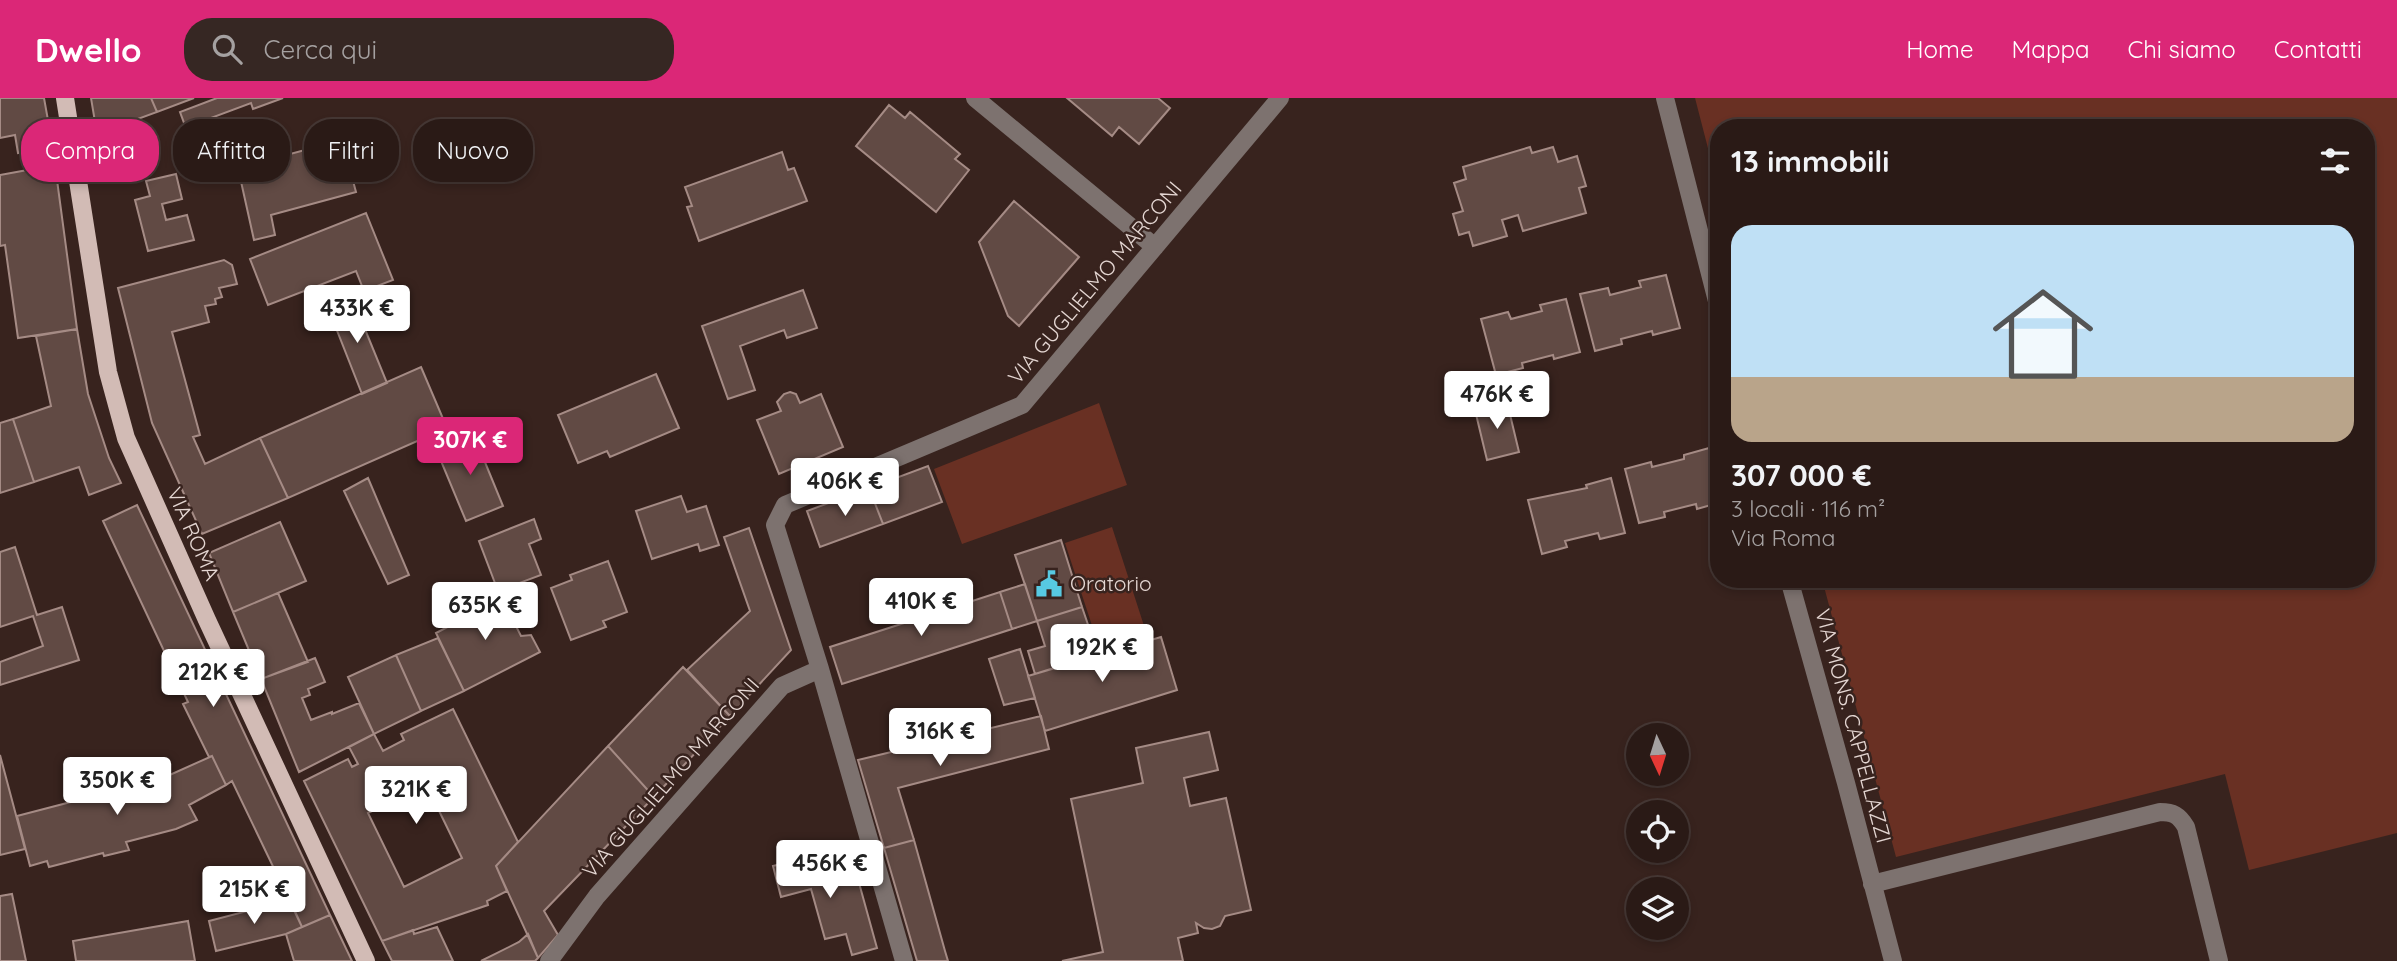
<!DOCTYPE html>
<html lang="it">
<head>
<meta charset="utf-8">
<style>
  :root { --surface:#2a1a16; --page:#362723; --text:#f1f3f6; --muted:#a5a1a1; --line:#463835; --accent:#db2777 }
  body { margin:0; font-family:Quicksand,sans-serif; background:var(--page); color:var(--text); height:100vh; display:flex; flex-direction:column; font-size:26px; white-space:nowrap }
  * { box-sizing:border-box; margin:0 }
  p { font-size:23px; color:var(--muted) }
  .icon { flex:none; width:38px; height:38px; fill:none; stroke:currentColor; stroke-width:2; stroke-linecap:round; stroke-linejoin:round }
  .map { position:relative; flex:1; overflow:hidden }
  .sheet { position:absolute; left:1710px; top:21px; width:665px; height:469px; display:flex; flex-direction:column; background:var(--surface); border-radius:28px; box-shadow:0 4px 10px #0003,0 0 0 2px var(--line) }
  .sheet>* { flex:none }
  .banner { position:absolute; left:21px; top:21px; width:665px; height:63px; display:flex; gap:14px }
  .needle { width:46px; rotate:176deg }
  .tools { position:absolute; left:1626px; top:625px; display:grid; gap:14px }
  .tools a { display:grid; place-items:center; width:63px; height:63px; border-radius:50%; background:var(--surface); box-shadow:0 4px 10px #0003,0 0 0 2px var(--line); font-size:35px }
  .price { position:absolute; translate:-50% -60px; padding:0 16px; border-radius:7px; background:#fff; color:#222; font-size:23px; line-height:46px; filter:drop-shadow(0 2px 4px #0008) }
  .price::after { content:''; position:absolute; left:50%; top:42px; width:21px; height:16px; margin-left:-10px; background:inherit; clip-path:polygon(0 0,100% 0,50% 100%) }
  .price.current { background:var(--accent); color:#fff }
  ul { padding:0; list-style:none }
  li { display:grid; align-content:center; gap:14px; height:371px; padding:0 21px }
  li+li { border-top:2px solid var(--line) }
  li span { display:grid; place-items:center; height:217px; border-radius:21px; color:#555 }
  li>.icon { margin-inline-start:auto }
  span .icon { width:126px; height:126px; fill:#fffc; stroke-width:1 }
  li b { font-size:30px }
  h2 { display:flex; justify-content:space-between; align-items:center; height:84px; padding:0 21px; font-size:30px }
  .chip { padding:0 24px; border-radius:28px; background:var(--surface); box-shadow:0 4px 10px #0003,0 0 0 2px var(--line); font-size:24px; line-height:63px }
  .chip.current { background:var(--accent); color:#fff }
  header { display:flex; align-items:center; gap:42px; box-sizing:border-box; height:98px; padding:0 35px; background:var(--accent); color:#fff }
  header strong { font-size:33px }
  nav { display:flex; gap:38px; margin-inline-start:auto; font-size:24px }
  .search { width:490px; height:63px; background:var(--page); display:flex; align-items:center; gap:18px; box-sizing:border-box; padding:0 24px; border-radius:28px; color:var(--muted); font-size:26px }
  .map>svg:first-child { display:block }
  .green { fill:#693023 }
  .building { fill:#614a44; stroke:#a58b85; stroke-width:2; fill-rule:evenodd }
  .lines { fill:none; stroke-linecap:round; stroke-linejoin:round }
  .minor { stroke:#7d726f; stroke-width:18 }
  .major { stroke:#d2bbb5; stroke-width:18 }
  .labels { text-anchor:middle; stroke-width:5; stroke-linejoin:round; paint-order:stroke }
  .street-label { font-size:21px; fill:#e5d7d3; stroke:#38231e }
  .poi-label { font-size:21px; fill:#e5d7d3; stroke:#38231e; text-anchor:start }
</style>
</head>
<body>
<header>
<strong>Dwello</strong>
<div class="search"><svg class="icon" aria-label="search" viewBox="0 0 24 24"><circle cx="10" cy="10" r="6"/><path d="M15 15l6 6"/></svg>Cerca qui</div>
<nav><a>Home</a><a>Mappa</a><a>Chi siamo</a><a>Contatti</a></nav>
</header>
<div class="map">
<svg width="2397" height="863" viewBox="0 0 2397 863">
  <rect width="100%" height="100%" fill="#38231e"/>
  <path class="green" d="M1695,0H2397V735L2249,772L2225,676L1896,759L1822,481H2366V30H1718V89Z
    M1099,305L1127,387L962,446L934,371Z
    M1112,429L1147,537L1100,552L1065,445Z"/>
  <path class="building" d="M0,0H44L53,50L18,55L15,37L0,40Z
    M91,0H151L157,14L97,36Z
    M151,0H194L157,14Z
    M217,0H283L253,11L251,5L208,21L212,33L190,41L180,14Z
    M1067,0H1158L1170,10L1139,46L1119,29L1112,38Z
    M889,7L905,20L910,14L960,56L955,61L969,72L936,114L856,48Z
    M342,42L356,94L271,117L275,137L254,142L238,70Z
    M1530,49L1532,55L1553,49L1558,64L1577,58L1586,88L1579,90L1586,115L1523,133L1518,117L1502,122L1507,138L1473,148L1469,134L1459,137L1453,116L1463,113L1454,85L1466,81L1463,69Z
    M782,54L788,72L794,70L807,103L699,143L687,109L692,108L685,89Z
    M55,67L77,231L18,240L5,147L0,148V77Z
    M176,76L182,101L162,106L166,122L187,117L194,142L148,153L135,102L150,98L146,83Z
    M1014,103L1079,159L1019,228L1008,218L979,144Z
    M366,115L393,182L364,193L356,173L268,207L250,161Z
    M224,162L232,167L237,186L219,190L222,199L215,201L216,206L205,208L209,224L172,234L200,337L193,339L205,366L260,340L288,400L202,436L152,325L118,190Z
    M1666,177L1680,230L1653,237L1652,233L1621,241L1622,246L1595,253L1580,196L1608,190L1610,197L1641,189L1639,183Z
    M803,192L817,230L787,240L784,232L740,248L755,292L728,301L702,228Z
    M351,197L387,285L362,296L327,207Z
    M1566,201L1580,254L1554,261L1553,257L1522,265L1523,270L1496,277L1481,221L1508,214L1511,221L1542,213L1540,207Z
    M77,231L88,296L109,360L121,385L89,397L79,369L34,384L13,321L51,308L36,238Z
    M421,269L447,330L288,400L260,340Z
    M656,276L679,330L610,359L607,353L578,365L558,317Z
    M790,294L796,296L800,305L821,296L843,349L779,376L757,322L781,313L777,304L784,296Z
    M1507,304L1519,354L1487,362L1475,312Z
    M13,321L34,384L0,395V325Z
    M473,335L503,408L466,423L436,351Z
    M1709,350L1718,386V405L1697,411L1696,406L1664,414L1665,419L1639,425L1625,371L1651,364L1652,369L1684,361V357Z
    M928,368L942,404L883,426L869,390Z
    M368,380L409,477L388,486L344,393Z
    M1611,380L1625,435L1600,441L1598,435L1565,443L1567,449L1542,456L1528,402L1587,390L1586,387Z
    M869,390L883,426L820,449L807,413Z
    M681,398L687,414L706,408L719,447L700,453L698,446L652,461L636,413Z
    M137,407L330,817L302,829L232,683L226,687L212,658L209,659L183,606L188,604L103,423Z
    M534,421L541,441L529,446L541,477L498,493L479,443Z
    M280,424L306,483L233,514L209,455Z
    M749,430L791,552L730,618L687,572L750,513L724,439Z
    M1061,442L1082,509L1037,523L1015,457Z
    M15,449L37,517L62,509L79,562L0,587V564L43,548L33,518L0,529V454Z
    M608,463L627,514L603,523L606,529L571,542L551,490L572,482L570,477Z
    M1025,486L1037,523L1012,531L1000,494Z
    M498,493L521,538L531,537L540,554L464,593L436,535L459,523L455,516Z
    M1000,494L1012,531L842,586L830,549Z
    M278,495L308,564L261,581L233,514Z
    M1082,509L1098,556L1035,576L1028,553L1045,548L1037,523Z
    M1161,539L1177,592L1045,633L1028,578Z
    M438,540L464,593L421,613L396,557Z
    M1020,551L1035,600L1004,607L989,561Z
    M396,557L421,613L374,636L348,579Z
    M315,560L325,584L308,591L310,597L302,600L311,622L332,614V616L359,605L374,636L299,674L261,581Z
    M683,569L730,618L654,699L608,648Z
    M453,611L518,744L496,768L507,793L487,803L488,807L382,843L304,683L348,661L352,669L358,666L349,649L374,636L383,653L404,642L401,636ZM426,686L462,760L404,789L368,715Z
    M1041,618L1049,651L898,690L914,742L884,750L858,662Z
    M1209,634L1218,672L1184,680L1190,708L1226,700L1251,812L1225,818L1220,828L1212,831L1204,830L1196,825L1198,835L1178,840L1183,863H1062L1103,854L1071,701L1143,685L1136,650Z
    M608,648L654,699L544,813L558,837L538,860L496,768Z
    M0,657L25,751L0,757Z
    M212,658L226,687L189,707L197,722L176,731L126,744L129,752L104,758L103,755L49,769L47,763L30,768L17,718L163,680Z
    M914,742L945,853L948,863H917L884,750Z
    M820,756L827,782L856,774L877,850L852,857L846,836L825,841L811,791L781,799L773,768Z
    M12,796L26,863H0V798Z
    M290,802L302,829L286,836L216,853L209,823Z
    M330,817L352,863H294L286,836Z
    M188,823L195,863H76L73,843Z
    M437,829L453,863H392L382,843L413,832L414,836Z
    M528,836L538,860L535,863H481L519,844Z"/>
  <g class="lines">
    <path class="minor" d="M975,0L1155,149
      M1665,0L1718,207
      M1789,481L1846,685L1893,863
      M1872,786L2160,714C2173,714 2179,717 2186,729L2219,863
      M549,863L597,798L782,588L820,571
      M904,863L820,571L775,427L785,407L1022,307L1280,0"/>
    <path class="major" d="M65,0L108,274L126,340L207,522L366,863"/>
  </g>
  <defs>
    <g id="civic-bare" transform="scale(2.1)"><path d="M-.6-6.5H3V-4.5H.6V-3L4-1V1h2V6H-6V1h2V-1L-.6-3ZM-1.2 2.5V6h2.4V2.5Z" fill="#57c9e2" stroke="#38231e" stroke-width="2.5" paint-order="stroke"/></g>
  </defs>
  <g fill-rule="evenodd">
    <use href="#civic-bare" x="1049" y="486"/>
  </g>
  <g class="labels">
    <g class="street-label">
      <text transform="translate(1095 185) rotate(-50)" y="7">VIA GUGLIELMO MARCONI</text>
      <text transform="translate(193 436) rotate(66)" y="7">VIA ROMA</text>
      <text transform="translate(1853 628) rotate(75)" y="7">VIA MONS. CAPPELLAZZI</text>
      <text transform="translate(671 680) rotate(-49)" y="7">VIA GUGLIELMO MARCONI</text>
    </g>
    <g class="poi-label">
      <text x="1070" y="493">Oratorio</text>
    </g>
  </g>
</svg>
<div class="tools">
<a><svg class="needle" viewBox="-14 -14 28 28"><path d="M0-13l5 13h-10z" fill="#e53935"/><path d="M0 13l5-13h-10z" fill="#a5a1a1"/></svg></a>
<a><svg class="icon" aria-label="locate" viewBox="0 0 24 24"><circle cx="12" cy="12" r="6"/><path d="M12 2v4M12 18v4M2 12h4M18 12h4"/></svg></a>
<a><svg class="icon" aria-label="layers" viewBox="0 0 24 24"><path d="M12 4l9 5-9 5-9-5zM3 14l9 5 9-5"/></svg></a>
</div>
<b class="price" style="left:357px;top:247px">433K €</b>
<b class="price" style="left:1497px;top:333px">476K €</b>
<b class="price current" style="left:470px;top:379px">307K €</b>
<b class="price" style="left:845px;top:420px">406K €</b>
<b class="price" style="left:921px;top:540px">410K €</b>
<b class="price" style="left:485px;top:544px">635K €</b>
<b class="price" style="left:1102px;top:586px">192K €</b>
<b class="price" style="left:213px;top:611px">212K €</b>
<b class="price" style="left:940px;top:670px">316K €</b>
<b class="price" style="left:117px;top:719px">350K €</b>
<b class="price" style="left:416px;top:728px">321K €</b>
<b class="price" style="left:830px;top:802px">456K €</b>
<b class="price" style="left:254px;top:828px">215K €</b>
<div class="banner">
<a class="chip current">Compra</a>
<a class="chip">Affitta</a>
<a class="chip">Filtri</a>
<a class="chip">Nuovo</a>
</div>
<section class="sheet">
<h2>13 immobili<svg class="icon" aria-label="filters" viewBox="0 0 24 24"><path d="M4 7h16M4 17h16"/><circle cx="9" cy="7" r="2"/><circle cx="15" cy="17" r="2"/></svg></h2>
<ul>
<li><span style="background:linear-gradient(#bfe0f5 70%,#b9a48a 0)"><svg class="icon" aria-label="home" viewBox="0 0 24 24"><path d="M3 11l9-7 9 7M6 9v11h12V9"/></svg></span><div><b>307 000 €</b><p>3 locali · 116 m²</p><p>Via Roma</p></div></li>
</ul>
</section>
</div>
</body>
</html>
